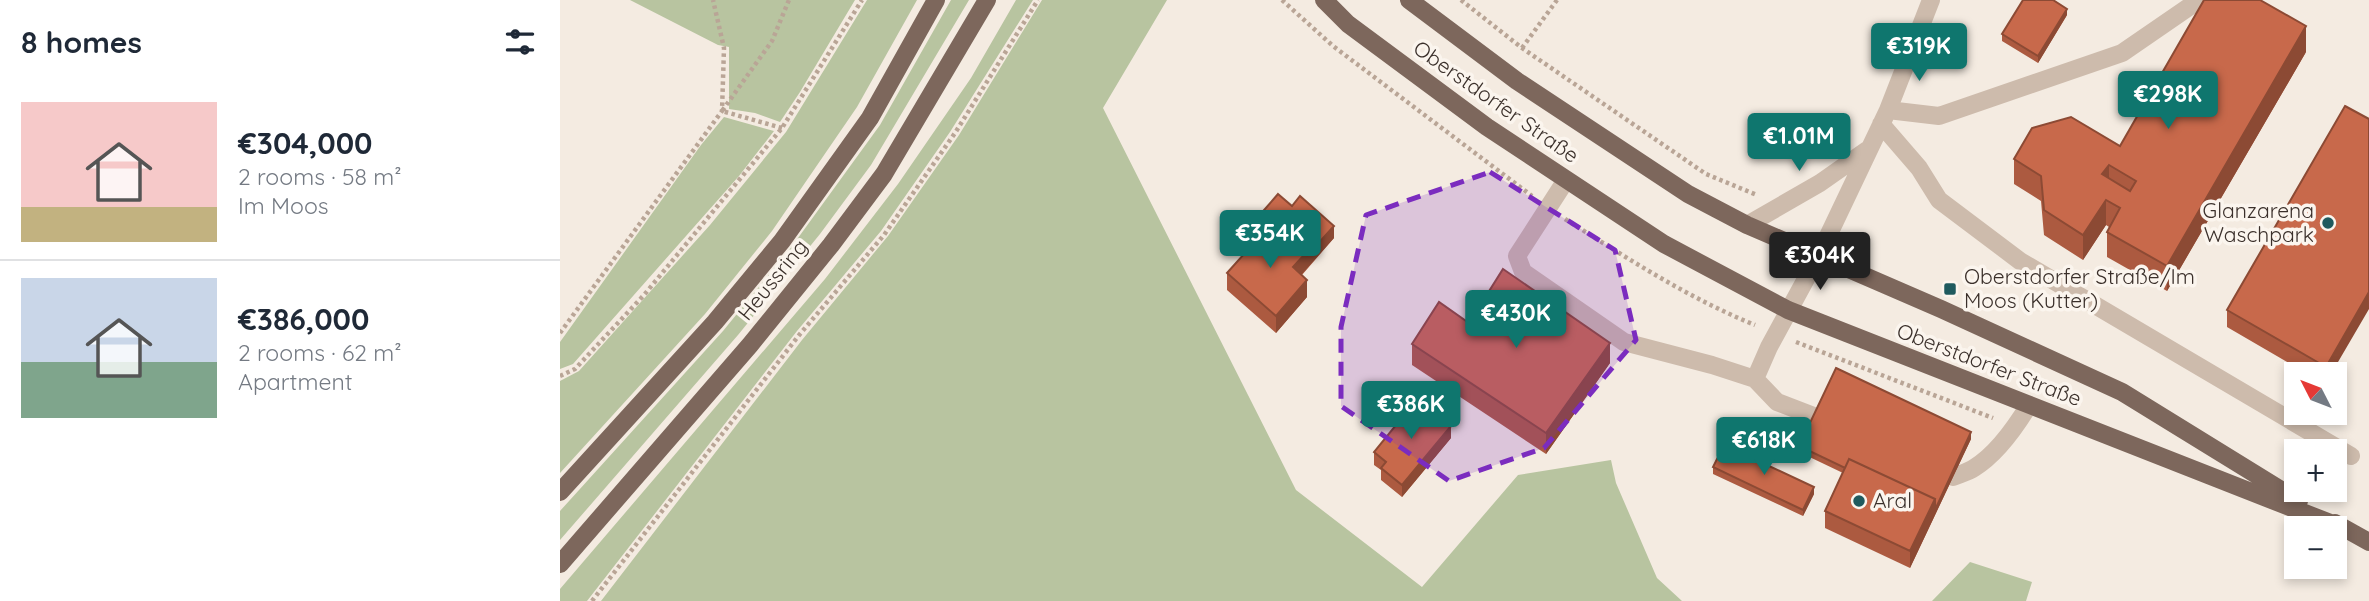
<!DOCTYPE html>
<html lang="en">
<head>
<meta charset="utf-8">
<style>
  :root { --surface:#fff; --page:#f2f2f3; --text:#1f2937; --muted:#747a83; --line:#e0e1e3; --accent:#0f766e }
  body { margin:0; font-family:Quicksand,sans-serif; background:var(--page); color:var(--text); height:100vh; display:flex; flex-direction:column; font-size:26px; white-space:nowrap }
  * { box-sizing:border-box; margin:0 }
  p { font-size:23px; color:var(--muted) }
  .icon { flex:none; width:38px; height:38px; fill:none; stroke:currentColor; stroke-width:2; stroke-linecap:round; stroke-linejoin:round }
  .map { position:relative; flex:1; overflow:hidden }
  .panel { display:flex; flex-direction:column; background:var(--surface); width:560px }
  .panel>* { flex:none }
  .needle { width:46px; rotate:312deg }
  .buttons { position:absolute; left:1724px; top:362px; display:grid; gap:14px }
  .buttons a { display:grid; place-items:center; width:63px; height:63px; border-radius:0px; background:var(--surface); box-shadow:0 4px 10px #0003; font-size:35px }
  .price { position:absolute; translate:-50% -60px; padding:0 16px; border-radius:7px; background:var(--accent); color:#fff; font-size:23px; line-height:46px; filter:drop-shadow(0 2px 4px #0008) }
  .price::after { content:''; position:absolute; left:50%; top:42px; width:21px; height:16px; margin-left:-10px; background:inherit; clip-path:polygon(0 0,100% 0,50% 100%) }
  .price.current { background:#222; color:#fff }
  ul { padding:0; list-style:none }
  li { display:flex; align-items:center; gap:21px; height:175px; padding:0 21px }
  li+li { border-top:2px solid var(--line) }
  li span { display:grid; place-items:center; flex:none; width:196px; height:140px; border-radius:0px; color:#555 }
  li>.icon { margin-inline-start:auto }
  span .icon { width:84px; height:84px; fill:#fffc; stroke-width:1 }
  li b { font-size:30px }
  h2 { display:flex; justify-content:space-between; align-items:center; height:84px; padding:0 21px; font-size:30px }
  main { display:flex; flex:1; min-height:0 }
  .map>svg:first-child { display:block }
  .green { fill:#b8c4a0 }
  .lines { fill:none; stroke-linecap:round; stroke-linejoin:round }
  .path { stroke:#b9a596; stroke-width:4.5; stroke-dasharray:3.5 3.5; stroke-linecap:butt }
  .minor { stroke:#cdbbac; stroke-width:18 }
  .major { stroke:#7d675c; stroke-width:18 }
  .wall { fill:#ac5a40 }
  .shaded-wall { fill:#8c4a34 }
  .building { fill:#c8694b; stroke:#8c4a34; stroke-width:2; fill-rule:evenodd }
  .marked { fill:#7b2cbf; fill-opacity:0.2; stroke:#7b2cbf; stroke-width:5; stroke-dasharray:14 9; stroke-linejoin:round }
  .poi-dot { fill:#1f5a5e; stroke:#fbf5ee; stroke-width:2.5 }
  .labels { text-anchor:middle; stroke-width:7; stroke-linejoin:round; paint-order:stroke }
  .street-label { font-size:21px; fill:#3b302b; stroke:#fbf5ee }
  .poi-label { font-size:21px; fill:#3b302b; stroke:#fbf5ee; text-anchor:start }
</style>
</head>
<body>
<main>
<section class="panel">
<h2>8 homes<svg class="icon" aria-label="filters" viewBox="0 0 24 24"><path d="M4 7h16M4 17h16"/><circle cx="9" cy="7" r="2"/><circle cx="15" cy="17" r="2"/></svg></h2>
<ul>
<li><span style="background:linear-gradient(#f6c9c9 75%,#c2b280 0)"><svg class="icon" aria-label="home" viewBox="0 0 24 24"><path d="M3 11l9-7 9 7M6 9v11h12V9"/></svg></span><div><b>€304,000</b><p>2 rooms · 58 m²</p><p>Im Moos</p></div></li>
<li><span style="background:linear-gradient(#c9d6e8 60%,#7fa58c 0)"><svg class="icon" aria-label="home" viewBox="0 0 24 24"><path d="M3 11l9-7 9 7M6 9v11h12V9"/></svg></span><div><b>€386,000</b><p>2 rooms · 62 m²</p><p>Apartment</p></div></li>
</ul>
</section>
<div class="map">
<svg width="1809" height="601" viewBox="0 0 1809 601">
  <rect width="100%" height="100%" fill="#f4ebe1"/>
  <path class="green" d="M70,0H295L240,92L220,122L195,113L169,109V47L158,45Z
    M307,0H357L297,107L212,231L145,314L0,473V381L19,371L150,225L226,132Z
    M391,0H409L311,165L260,234L178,335L0,540V511L163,331L230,249L320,125Z
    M456,0H473L390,132L321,231L237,331L27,601H0V589L265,279L338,184L411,78Z
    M482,0H607L543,108L736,490L862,587L958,475L1051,460L1056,483L1097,578L1122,601H41L242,340L328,236L399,135Z
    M164,117L214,131L179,176L13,364L0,369V342L141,145Z
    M1410,562L1472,582L1466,601H1372Z"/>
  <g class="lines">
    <path class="path" d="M722,0L773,46L972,196
      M901,0L962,48L1146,174L1197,195
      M962,48L997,0
      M222,128L162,111L212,41L229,0
      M1005,219C1067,258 1128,298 1195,325
      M0,333L162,111L164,48L153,0
      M1236,342L1433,418
      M0,376L15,369L84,295L222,128L302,0
      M32,601L240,334L324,235L395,133L478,0"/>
    <path class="minor" d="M1328,110L1379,116L1562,53L1639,0
      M1321,124L1359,168L1379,200L1460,261L1791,456
      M1006,180L957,256L963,272L1064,342L1152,365L1195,379
      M1187,225L1260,183L1307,150
      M1256,417L1217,402L1195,379L1209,347L1259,255L1328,110L1371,0
      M1393,477C1400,474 1408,472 1414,468C1437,454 1455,428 1469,405"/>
    <path class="major" d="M764,0L788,24L927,127L1104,244L1228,310L1783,528
      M849,0L957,81L1128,194L1187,225L1381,309L1562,392L1739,501
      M0,492L155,322L222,241L310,118L376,0
      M1775,523L1809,542
      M0,564L190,345L271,245L324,174L427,0"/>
  </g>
  <path class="wall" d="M1507,15L1478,63L1442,41V34Z
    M1746,52L1607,291L1547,257V232L1549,227L1546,225L1523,260L1484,235L1481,201L1454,184V159L1560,146Z
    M1785,106L1771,374H1748L1667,327V310Z
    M732,206L774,238L742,275L747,297L716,333L667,290V273L703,233L698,229V217Z
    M909,323L1050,363L986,454L852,365V344Z
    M891,438L842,497L821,480V470L814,465V452Z
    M1411,439L1350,568L1265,528V511L1283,473L1239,452V446Z
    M1153,467L1254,494L1243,516L1153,474Z"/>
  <path class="shaded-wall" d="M1507,9V15L1478,63V56Z
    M1746,26V52L1607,291V266Z
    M1549,165V190L1542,174Z
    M1546,200V225L1523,260V235Z
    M774,226V238L733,284V267Z
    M747,280V297L716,333V316Z
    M1809,292V309L1771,374H1766V367Z
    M1050,343V363L986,454V433Z
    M891,426V438L842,497V485Z
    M1411,432V439L1350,568V551L1375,499Z
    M1254,487V494L1243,516V510Z"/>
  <path class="building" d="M1463,0H1493L1507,9L1478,56L1442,34Z
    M1644,0H1700L1746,26L1607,266L1547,232L1560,208L1546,200L1523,235L1484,210L1481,176L1454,159L1472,128L1511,117L1560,146ZM1549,165L1576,181L1570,191L1542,174Z
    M1785,106L1809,119V292L1766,367L1667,310Z
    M718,194L732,206L740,196L774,226L745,258V254L711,224L709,226L698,217Z
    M711,224L745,254L733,267L747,280L716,316L667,273Z
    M943,269L1050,343L986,433L852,344L879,302L909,323Z
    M1276,368L1411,432L1375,510V499L1289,459L1285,468L1239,446Z
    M858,398L891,426L842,485L821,468L826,462L814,452Z
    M1164,445L1254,487L1243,510L1153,467Z
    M1289,459L1375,499L1350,551L1265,511Z"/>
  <path class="marked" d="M930,172L1055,250L1076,340L984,448L889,481L781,406V327L806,215Z"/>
  <g class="poi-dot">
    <circle cx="1768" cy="223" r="7"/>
    <rect x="1383" y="282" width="14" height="14" rx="3.5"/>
    <circle cx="1299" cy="501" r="7"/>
  </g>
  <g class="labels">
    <g class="street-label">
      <text transform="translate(936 102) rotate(35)" y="7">Oberstdorfer Straße</text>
      <text transform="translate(213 280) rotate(-51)" y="7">Heussring</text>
      <text transform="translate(1429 365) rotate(21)" y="7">Oberstdorfer Straße</text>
    </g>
    <g class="poi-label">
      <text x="1754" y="218" text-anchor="end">Glanzarena<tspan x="1754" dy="24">Waschpark</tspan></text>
      <text x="1404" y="284">Oberstdorfer Straße/Im<tspan x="1404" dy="24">Moos (Kutter)</tspan></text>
      <text x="1313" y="508">Aral</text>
    </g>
  </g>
</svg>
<div class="buttons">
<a><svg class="needle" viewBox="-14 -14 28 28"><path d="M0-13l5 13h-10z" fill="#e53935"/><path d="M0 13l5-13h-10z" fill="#747a83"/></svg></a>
<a>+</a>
<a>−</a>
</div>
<b class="price" style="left:1359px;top:83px">€319K</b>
<b class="price" style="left:1608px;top:131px">€298K</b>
<b class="price" style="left:1239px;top:173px">€1.01M</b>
<b class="price" style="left:710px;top:270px">€354K</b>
<b class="price current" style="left:1260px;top:292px">€304K</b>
<b class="price" style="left:956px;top:350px">€430K</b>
<b class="price" style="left:851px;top:441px">€386K</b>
<b class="price" style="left:1204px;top:477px">€618K</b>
</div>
</main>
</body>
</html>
